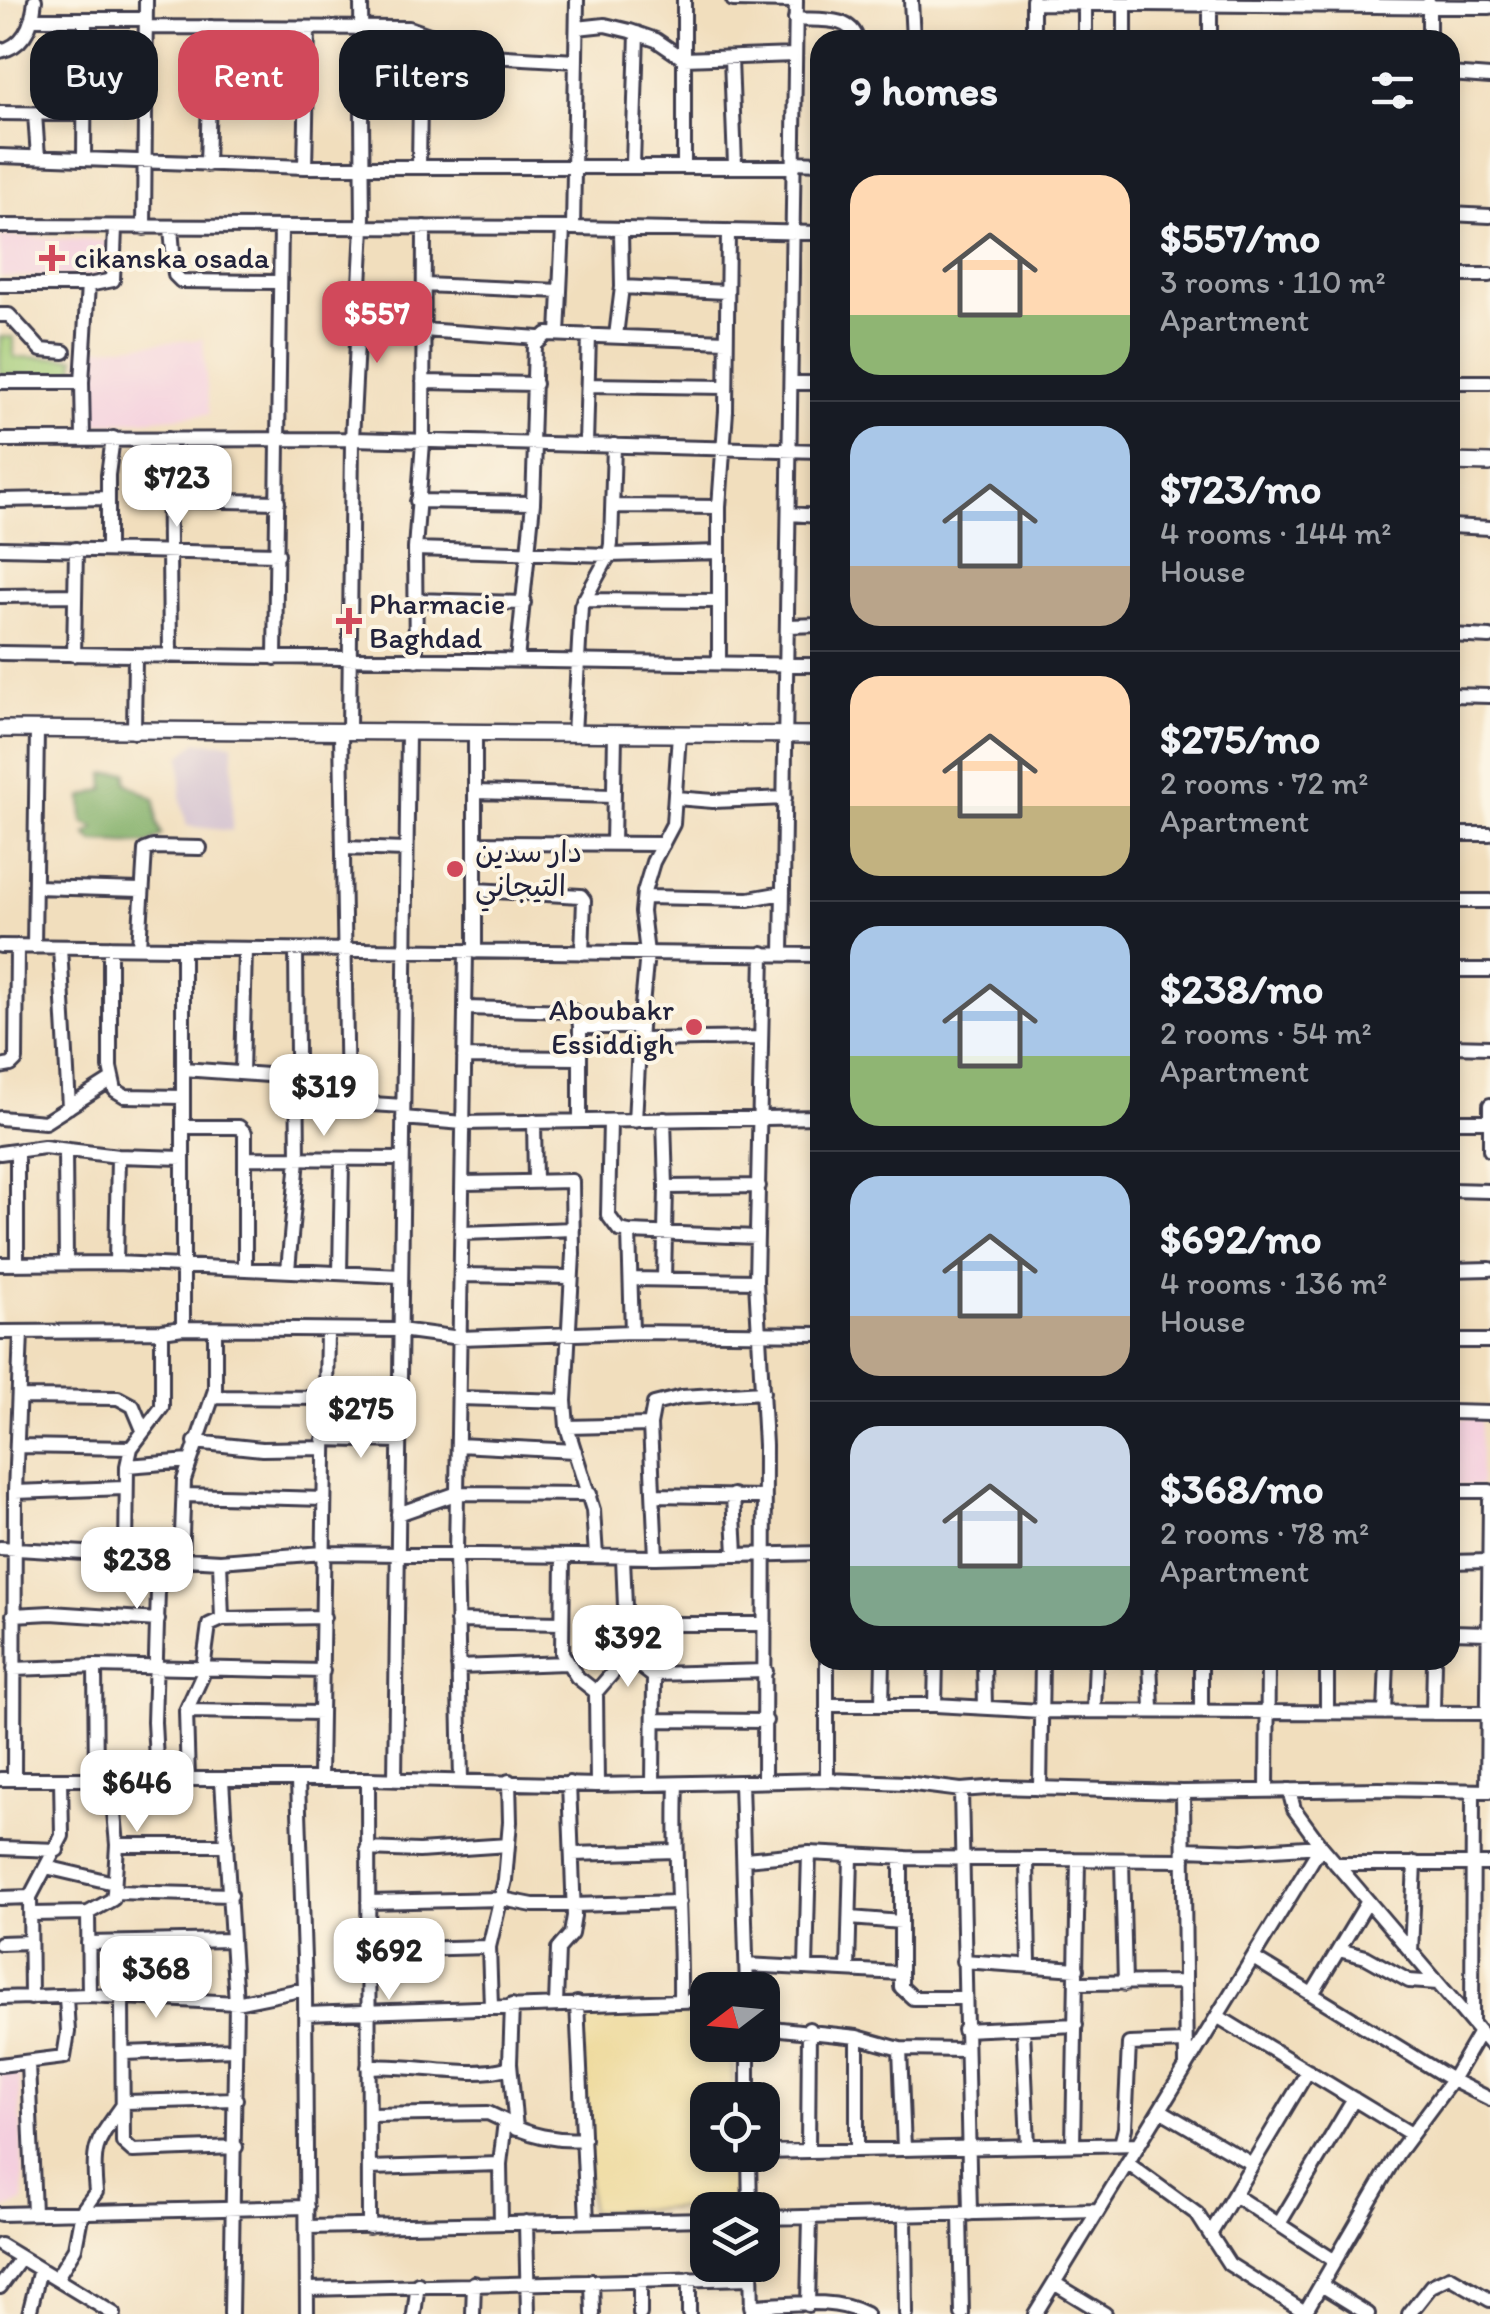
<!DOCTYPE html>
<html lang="en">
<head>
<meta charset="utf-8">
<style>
  :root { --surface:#171b24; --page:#242831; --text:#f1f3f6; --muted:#9ea1a6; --line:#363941; --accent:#d1495b }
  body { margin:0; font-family:Itim,"Playpen Sans Arabic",sans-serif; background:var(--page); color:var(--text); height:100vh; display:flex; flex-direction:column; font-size:38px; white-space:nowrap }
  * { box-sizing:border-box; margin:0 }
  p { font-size:32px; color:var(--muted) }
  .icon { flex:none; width:55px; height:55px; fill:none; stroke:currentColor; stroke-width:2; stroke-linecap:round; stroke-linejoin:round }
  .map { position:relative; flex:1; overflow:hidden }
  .panel { position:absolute; left:810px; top:30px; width:650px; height:1640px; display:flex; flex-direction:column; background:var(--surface); border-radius:30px; box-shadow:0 5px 15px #0003 }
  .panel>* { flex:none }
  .banner { position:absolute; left:30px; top:30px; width:630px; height:90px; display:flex; gap:20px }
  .needle { width:65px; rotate:254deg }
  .fabs { position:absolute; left:690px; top:1972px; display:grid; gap:20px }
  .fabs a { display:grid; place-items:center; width:90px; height:90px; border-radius:20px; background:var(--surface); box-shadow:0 5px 15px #0003; font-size:50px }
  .price { position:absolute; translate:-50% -85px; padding:0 22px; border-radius:20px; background:#fff; color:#222; font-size:32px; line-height:65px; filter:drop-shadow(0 2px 5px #0008) }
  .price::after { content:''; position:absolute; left:50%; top:60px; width:30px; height:22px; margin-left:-15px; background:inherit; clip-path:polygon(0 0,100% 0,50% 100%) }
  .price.active { background:var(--accent); color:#fff }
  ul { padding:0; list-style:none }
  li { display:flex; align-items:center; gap:30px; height:250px; padding:0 40px }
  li+li { border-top:2px solid var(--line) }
  li span { display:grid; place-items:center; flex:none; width:280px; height:200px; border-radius:30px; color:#555 }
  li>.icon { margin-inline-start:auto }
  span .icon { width:120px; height:120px; fill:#fffc; stroke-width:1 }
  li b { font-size:42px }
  h2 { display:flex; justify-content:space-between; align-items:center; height:120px; padding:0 40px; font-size:42px }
  .chip { padding:0 35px; border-radius:30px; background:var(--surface); box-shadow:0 5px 15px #0003; font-size:35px; line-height:90px }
  .chip.active { background:var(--accent); color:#fff }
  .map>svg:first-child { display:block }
  .built { fill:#f4cfde }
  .industrial { fill:#d0bdce }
  .green { fill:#a2cb76; stroke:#627658; stroke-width:2.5 }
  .forest { fill:#81af67; stroke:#526851; stroke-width:2.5 }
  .sand { fill:#eeda9e; stroke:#887e6c; stroke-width:2.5 }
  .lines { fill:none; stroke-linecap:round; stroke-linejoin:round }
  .minor-casing { stroke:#413e4e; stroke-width:18 }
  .major-casing { stroke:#413e4e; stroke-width:20 }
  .minor { stroke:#fff; stroke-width:12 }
  .major { stroke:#fff; stroke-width:15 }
  .poi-dot { fill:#d1495b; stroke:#fcf5e5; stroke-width:4 }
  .labels { text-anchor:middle; stroke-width:8; stroke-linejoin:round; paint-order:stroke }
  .poi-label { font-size:30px; fill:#22223b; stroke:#fcf5e5; text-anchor:start }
</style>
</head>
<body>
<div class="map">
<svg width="1490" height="2314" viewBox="0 0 1490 2314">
  <rect width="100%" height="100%" fill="#fcf5e5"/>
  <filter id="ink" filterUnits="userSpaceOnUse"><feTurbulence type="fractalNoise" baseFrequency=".01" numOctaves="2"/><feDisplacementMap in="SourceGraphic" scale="20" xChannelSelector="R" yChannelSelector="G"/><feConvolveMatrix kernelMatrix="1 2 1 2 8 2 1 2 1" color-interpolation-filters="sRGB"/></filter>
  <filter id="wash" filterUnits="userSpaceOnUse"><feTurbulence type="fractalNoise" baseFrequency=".0048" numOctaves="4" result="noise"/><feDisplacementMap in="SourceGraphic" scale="40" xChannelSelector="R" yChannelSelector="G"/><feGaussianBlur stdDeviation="2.25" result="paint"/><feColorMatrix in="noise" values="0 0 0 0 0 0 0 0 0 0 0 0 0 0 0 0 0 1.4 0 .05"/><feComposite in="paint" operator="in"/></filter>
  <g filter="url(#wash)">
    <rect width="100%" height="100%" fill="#f1debd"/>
    <path class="built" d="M0,236L107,241L103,276L0,277Z
      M203,339L209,414L87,425L80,350Z
      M1450,1419H1481V1486H1450Z
      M19,2070L24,2202L0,2211V2071Z"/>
    <path class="industrial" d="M197,742L233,743L232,831L187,826L181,800V755Z"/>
    <path class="green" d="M0,337H14V357L75,358L74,375H0Z"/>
    <path class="forest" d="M127,772V783L155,799L157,823L162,835L148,844L93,842L86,834L95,828L83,822L82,797L105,789L104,774Z"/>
    <path class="sand" d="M707,2013L708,2045H732L733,2100H708V2155H734L735,2206L590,2212L580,2014Z"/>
  </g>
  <g filter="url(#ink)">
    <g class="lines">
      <g class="minor-casing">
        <path id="minor" d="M684,0V167
          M733,0L796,1
          M911,0L913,40
          M1033,3L1490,7
          M1085,3V40
          M1429,3V40
          M1125,5V40
          M33,19H146
          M795,19C817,21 852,15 857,40
          M146,27L409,28L490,56L576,61
          M577,28L605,25L630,31L656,40L684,59L795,55
          M1033,40V0
          M1210,40V0
          M0,51C25,46 33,23 35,0
          M731,59L735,165
          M1450,74L1490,77
          M0,113L84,114
          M35,114L38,157
          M0,156L305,167H794
          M84,159L85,20
          M794,162L820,163
          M207,165L211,27
          M633,165L637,33
          M305,167L308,29
          M419,167L421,32
          M1450,214L1490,216
          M0,226L573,228L820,233
          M144,228L146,0
          M171,228L175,275L181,281L279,282
          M573,228L577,0
          M1450,275H1490
          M0,285H88
          M424,285L560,291
          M622,287L726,292
          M0,315H9L41,350L64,352
          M423,330L539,338
          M558,334L563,228
          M616,336L622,287L621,229
          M0,382H82
          M423,382L535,384
          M1450,382H1490
          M791,383H820
          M588,385L726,387
          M83,439L82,382L88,285L113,280L115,228
          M168,439L170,656
          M0,440L352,439L820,451
          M532,444L535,345L547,334L726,341
          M586,444L589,335
          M0,500L107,498
          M169,500L278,502
          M417,501L533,503
          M615,506L719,507
          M789,514L820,516
          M1450,526L1490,528
          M0,548L278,554
          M108,548V475L113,438
          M415,549L609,555L719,552
          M0,596L75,595
          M415,600L524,603
          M583,600L718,601
          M788,626L820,625
          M1450,635L1490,637
          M0,653L820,665
          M74,655L76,549
          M275,658L281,227
          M416,660L415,549L423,442L424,227
          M517,660L533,503L535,444
          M719,663V507L726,411L728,231
          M1450,695L1490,696
          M134,732L135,657
          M341,732L347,1103
          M349,732L352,439L363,227L361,0
          M574,734L581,606L609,555L611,544L614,445
          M475,792L613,796
          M676,798L713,801L785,798
          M1450,834H1490
          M475,843L663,844
          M613,844L615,734
          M344,848L406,850
          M35,887L141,890
          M476,890L581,896L584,900L582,953
          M644,897L749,899L783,893
          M1450,901H1490
          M0,946L820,955
          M34,947L37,730
          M60,947L69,1107
          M110,947V1067L115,1090L125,1096L183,1097
          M139,947L145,850L153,847L200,848
          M183,948V1328
          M475,952V733
          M763,953L756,1281L765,1445L764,1780
          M782,955L796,0
          M1450,970H1490
          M465,1008L573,1011L579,1017L580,1027V1121
          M580,1027H640L635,1121
          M640,1027L647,953L642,912L644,892L653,862L673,824L679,734
          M641,1040L761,1038
          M1450,1046L1490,1047
          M464,1057L580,1058
          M0,1067L11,1065L16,1060L17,946
          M183,1069L296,1077
          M242,1073L245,949
          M296,1099L403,1106
          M1490,1105V1150
          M0,1118L45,1122L111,1080
          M403,1118L463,1123L820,1117
          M664,1119L666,1187L664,1279
          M534,1121L535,1181
          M610,1121L608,1215L619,1230L629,1232L632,1332
          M1450,1121H1490
          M183,1127H239L245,1133V1269
          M65,1150L66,1262
          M0,1153L44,1147L118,1156L183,1158
          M246,1158L402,1159
          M464,1183L572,1181L573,1254L565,1401L567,1427L593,1510L596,1556
          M666,1187L759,1186
          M1450,1190L1490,1191
          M629,1232L757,1237
          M463,1233L573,1229
          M17,1263V1152
          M116,1263L118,1156
          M0,1264L116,1263L401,1276
          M288,1270L298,1159L296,950
          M1450,1270L1490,1269
          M340,1273L342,1161
          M462,1275L571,1277
          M631,1279L756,1281
          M0,1332L162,1331L183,1328L400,1330L460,1338L632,1332L820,1334
          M1450,1341H1490
          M19,1397L118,1398L133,1406L143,1430
          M213,1397L325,1398
          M459,1398L565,1401
          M1450,1412L1490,1413
          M567,1427L650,1425
          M324,1439L399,1441
          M195,1442L262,1449L324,1448
          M458,1445L575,1451
          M17,1446L131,1448
          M127,1466L190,1461
          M1450,1491H1490
          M15,1492L124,1488
          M184,1495L324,1499
          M654,1495L764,1497
          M733,1495L736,1554
          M398,1514L458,1493L590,1494
          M0,1548L220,1561L323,1553L656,1557L820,1553
          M126,1556L127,1466L131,1448L162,1407V1331
          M563,1556L562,1653L577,1677L596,1692L597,1785
          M623,1557L627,1656L654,1677L653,1784
          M656,1557L650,1425L654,1404L682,1397L763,1392
          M181,1561L184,1480L215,1390V1329
          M1450,1562L1490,1561
          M13,1615L51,1613L158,1620
          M222,1619L324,1617
          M457,1621L562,1623
          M628,1624H765
          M1450,1632L1490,1633
          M827,1660V1780
          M984,1660L985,1708
          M1150,1660L1152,1709
          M95,1666L96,1780
          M458,1667L565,1663
          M14,1669L95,1666L323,1671
          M653,1674L766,1671
          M596,1692L627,1656
          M882,1704L883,1660
          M827,1705H935L1041,1711L1490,1713
          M935,1705L936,1660
          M1094,1710L1096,1660
          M186,1711L321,1713
          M1201,1711V1660
          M1327,1712V1660
          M1385,1713L1387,1660
          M1433,1713L1434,1660
          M656,1720L766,1721
          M0,1779H368L597,1785L827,1780L906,1783L961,1790L999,1787L1183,1792L1379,1789L1490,1791
          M14,1779L15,1492L21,1332
          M111,1779L117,1845L114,1892
          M320,1779L327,1330
          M368,1779L369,2227
          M157,1780L154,1722L159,1558
          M188,1780L186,1711L202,1676L209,1625L222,1619L220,1561
          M222,1780L236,2003L231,2314
          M395,1780L408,732
          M461,1780L456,1553L466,952
          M298,1781L305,1989L307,2314
          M741,1782L747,1990
          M677,1785C674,1857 681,1928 680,2001
          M1040,1789L1042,1660
          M961,1790L970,2214
          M1267,1790L1268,1660
          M1289,1790L1294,1809L1321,1846L1490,2044
          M1487,1791L1490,1500
          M1183,1792L1186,2066
          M117,1845H227
          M0,1848L57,1850
          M367,1849L419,1851L508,1845
          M572,1854L675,1851
          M901,1858V1987L913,1998H963
          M745,1859L809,1853L907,1858L1184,1860
          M1027,1860L1029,1964
          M1122,1860L1125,1984
          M1336,1864H1490
          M46,1867L114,1883
          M0,1898L30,1897
          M368,1902L502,1899L533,1905H573L679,1902
          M31,1914L88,1913
          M850,1918L901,1922
          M0,1943L30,1942
          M88,1943L231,1940
          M368,1950L489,1947
          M1339,1950L1366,1957L1409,1981L1438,1983
          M1411,1952L1415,1863
          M1253,1958L1452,2080L1490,2099
          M963,1961L1077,1969
          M746,1965L901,1973
          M806,1968L809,1853
          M848,1969L851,1857
          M1078,1983L1185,1982
          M1312,1994L1368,1901
          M89,1995L88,1913L113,1899L114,1892L231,1895
          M0,1998L89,1995L236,2003L305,1989
          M31,1998L30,1897L62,1836L61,1779
          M122,1998L123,2142L133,2151L236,2147
          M577,2003L587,2221
          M556,2004L558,1949L571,1934L574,1916L569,1783
          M491,2006L489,1947L505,1880L510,1822L509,1781
          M305,2014L708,2000
          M1217,2016L1411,2134
          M1472,2023L1473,1791
          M762,2027L857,2037L900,2049L965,2050
          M1023,2028L1028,2146
          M964,2030L1076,2025
          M748,2045V2100
          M900,2049L904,2149
          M124,2053L235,2049
          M28,2063L34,2213
          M510,2063L516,2129
          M0,2065L64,2057L68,2032L66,1997
          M368,2067C410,2063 470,2079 507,2068L510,2063L512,2005
          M1160,2110L1252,2164
          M369,2115L488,2113L505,2121L500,2164L501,2223
          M505,2121C526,2136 558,2141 584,2139
          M1121,2144L1125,2128L1129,2044L1186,2042
          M1073,2145L1078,1861
          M857,2150V2037
          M808,2151L809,2029
          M762,2152L1139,2144
          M749,2155L750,2210
          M1127,2163L1197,2214L1229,2264L1305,2312
          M369,2168L500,2164
          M1234,2195L1335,2261
          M960,2213L962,2314
          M0,2214L307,2207
          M905,2215L906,2314
          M762,2218L1097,2210
          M526,2222L528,2314
          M1279,2224L1354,2099
          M307,2227L708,2219
          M1211,2233L1308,2071
          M0,2245L114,2314
          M751,2265L752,2312
          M56,2279L75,2248L82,2211L96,2192C91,2142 98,2141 125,2102L236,2099
          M689,2279V2314
          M640,2280V2314
          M592,2281L593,2314
          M1054,2283L1105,2314
          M1321,2285L1368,2314
          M0,2287L21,2258
          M308,2289L751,2278
          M808,2305L810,2217
          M751,2306C788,2305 832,2296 866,2314
          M29,2314L40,2269
          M414,2314L418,2284
          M473,2314L474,2283
          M1035,2314L1321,1846L1243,1851L1184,1849
          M1304,2314L1397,2154L1452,2080L1480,2032
          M1409,2314L1431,2286L1450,2277L1490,2300"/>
      </g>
      <g class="major-casing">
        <path id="major" d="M1450,462L1490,463
          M0,729L820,735"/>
      </g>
      <use href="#minor" class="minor"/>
      <use href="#major" class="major"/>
    </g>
  </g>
  <g class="poi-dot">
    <path d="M47 243h10v10h10v10h-10v10h-10v-10h-10v-10h10z"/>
    <path d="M344 606h10v10h10v10h-10v10h-10v-10h-10v-10h10z"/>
    <circle cx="455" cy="869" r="10"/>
    <circle cx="694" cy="1027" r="10"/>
  </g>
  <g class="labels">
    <g class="poi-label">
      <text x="74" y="268">cikanska osada</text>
      <text x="369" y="614">Pharmacie<tspan x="369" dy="34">Baghdad</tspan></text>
      <text x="475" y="862">دار سدين<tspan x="475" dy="34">التيجاني</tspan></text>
      <text x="674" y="1020" text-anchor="end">Aboubakr<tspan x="674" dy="34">Essiddigh</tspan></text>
    </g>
  </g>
</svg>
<div class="fabs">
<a><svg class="needle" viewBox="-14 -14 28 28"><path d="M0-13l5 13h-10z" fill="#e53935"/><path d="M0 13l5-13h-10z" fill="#9ea1a6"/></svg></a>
<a><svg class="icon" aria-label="locate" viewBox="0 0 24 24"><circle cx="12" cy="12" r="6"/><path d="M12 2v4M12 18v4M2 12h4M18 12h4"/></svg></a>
<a><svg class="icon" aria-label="layers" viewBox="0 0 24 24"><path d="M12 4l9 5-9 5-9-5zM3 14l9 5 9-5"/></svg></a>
</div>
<b class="price active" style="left:377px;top:366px">$557</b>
<b class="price" style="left:177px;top:530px">$723</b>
<b class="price" style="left:324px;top:1139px">$319</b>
<b class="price" style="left:361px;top:1461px">$275</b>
<b class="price" style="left:137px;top:1612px">$238</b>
<b class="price" style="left:628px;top:1690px">$392</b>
<b class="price" style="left:137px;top:1835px">$646</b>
<b class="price" style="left:389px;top:2003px">$692</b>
<b class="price" style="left:156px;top:2021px">$368</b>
<div class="banner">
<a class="chip">Buy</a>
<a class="chip active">Rent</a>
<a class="chip">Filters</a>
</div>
<section class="panel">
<h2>9 homes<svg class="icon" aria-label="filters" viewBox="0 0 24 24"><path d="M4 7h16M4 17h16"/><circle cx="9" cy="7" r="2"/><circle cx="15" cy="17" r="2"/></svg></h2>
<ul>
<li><span style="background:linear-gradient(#ffd9b3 70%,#8fb573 0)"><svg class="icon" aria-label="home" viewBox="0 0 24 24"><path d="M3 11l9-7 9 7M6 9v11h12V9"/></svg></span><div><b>$557/mo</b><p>3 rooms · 110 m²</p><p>Apartment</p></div></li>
<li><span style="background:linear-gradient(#a9c7e8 70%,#b9a48a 0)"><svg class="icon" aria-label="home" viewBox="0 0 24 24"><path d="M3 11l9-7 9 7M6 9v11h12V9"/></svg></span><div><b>$723/mo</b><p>4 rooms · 144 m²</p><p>House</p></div></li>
<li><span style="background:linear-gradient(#ffd9b3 65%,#c2b280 0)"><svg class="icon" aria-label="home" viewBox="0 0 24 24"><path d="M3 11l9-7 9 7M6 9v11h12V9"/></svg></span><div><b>$275/mo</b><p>2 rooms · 72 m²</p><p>Apartment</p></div></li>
<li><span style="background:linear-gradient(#a9c7e8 65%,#8fb573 0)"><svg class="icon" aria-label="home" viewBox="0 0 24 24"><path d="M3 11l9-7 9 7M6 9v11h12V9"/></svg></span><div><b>$238/mo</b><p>2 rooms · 54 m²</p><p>Apartment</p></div></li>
<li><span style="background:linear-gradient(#a9c7e8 70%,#b9a48a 0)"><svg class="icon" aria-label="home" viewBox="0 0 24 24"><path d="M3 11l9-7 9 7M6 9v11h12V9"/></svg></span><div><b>$692/mo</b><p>4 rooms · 136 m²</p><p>House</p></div></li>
<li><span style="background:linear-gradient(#c9d6e8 70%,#7fa58c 0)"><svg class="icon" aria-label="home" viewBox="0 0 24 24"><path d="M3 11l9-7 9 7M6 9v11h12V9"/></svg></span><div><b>$368/mo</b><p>2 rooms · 78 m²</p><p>Apartment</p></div></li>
</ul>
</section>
</div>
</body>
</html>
